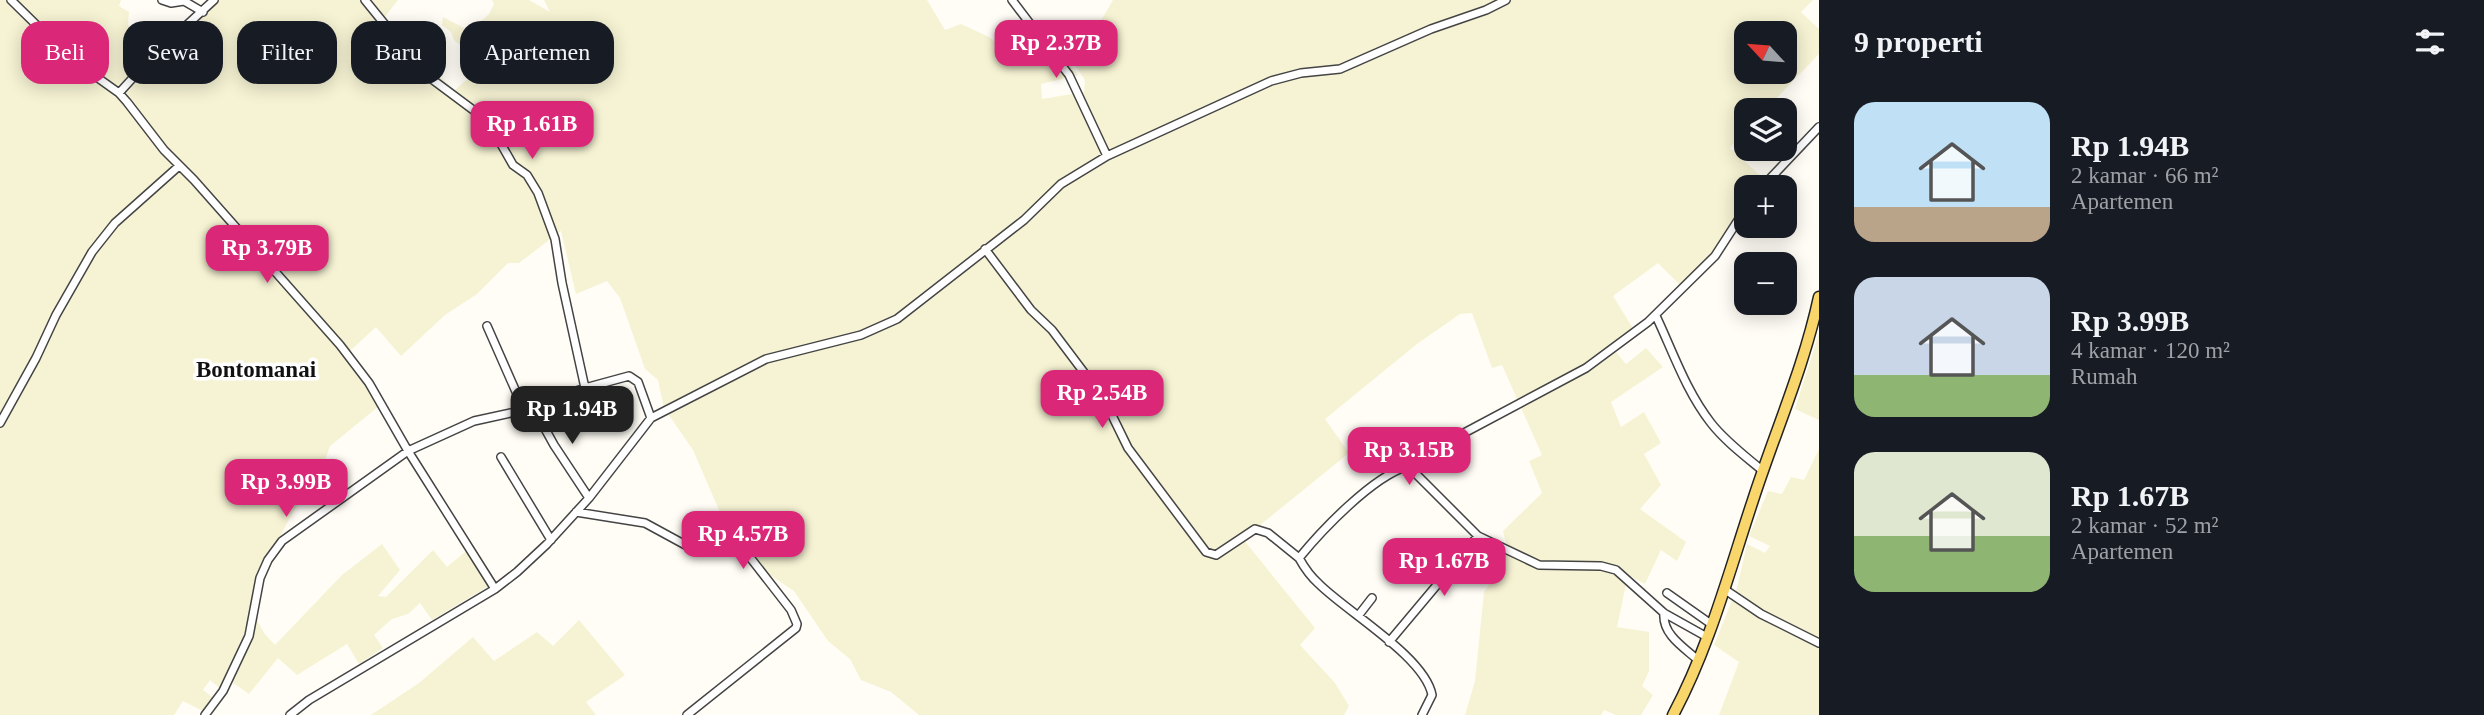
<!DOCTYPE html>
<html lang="id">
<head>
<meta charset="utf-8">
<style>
  :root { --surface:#171b24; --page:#242831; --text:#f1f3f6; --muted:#9ea1a6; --accent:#db2777 }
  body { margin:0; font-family:Georgia,serif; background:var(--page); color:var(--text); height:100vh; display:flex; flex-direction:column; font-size:26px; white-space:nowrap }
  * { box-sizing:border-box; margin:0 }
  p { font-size:23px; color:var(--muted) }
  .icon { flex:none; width:38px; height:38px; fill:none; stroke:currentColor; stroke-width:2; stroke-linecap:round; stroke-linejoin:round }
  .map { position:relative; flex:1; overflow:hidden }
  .sheet { display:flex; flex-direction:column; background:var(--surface); width:665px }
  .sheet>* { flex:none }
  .top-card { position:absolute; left:21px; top:21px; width:665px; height:63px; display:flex; gap:14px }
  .needle { width:46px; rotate:296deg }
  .tools { position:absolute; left:1734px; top:21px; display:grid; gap:14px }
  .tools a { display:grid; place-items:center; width:63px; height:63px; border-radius:14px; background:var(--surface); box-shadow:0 4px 18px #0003; font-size:35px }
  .price { position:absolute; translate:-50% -60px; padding:0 16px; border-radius:14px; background:var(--accent); color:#fff; font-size:23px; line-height:46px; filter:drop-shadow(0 2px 4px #0008) }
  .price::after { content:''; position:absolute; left:50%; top:42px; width:21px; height:16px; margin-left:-10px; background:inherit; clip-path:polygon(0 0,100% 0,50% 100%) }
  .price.on { background:#222; color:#fff }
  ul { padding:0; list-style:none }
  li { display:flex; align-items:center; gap:21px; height:175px; padding:0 35px }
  li span { display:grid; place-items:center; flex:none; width:196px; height:140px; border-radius:21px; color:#555 }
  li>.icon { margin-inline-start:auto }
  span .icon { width:84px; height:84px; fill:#fffc; stroke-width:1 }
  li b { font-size:30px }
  h2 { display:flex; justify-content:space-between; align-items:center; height:84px; padding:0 35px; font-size:30px }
  .chip { padding:0 24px; border-radius:21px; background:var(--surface); box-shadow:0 4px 18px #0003; font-size:24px; line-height:63px }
  .chip.on { background:var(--accent); color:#fff }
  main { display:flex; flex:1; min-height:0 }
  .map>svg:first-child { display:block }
  .farmland { fill:#f6f3d4; fill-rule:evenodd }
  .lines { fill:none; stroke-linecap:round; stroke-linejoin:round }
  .minor-casing { stroke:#444; stroke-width:10 }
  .primary-casing { stroke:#222; stroke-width:13 }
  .minor { stroke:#fff; stroke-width:7 }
  .primary { stroke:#f9d66b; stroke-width:10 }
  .labels { text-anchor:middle; stroke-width:7; stroke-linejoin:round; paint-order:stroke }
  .quarter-label { font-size:23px; font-weight:bold; fill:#111; stroke:#fff }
</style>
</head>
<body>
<main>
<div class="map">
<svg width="1819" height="715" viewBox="0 0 1819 715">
  <rect width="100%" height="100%" fill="#fffdf5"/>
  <path class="farmland" d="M0,0H121L119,6L129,12L128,25L139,30L124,56L134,67L159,49L212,0H398L383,19L425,65L455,90L491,58L489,53L473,42L467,47L461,46L454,40L451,32L442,25L443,17L466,29L478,24L489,14L494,4L492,0H529L550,12L544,0H927L945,30L961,24L989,37L1011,56L1053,68L1069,64L1078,75L1041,84L1042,99L1084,92L1085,80L1075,65L1113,0H1813L1801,12L1819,29V54L1765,110H1746V130L1730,148L1764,179L1759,187H1746V208L1724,245L1682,287L1658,263L1613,296L1634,330L1611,346L1626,364L1646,348L1663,367L1611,402L1621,427L1644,412L1661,443L1644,454L1661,485L1640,509L1686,542L1677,561L1661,550L1645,584L1628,575L1617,627L1649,632V671L1642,686L1653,695L1641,715H1616L1604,710L1601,715H1465L1475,681L1484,592L1503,564L1506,543L1503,531L1542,493L1529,461L1542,455L1502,365L1492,368L1472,313L1460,314L1417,344L1325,419L1349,453L1243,539L1315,628L1300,645L1335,683L1349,706L1344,715H919L891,692L861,680L850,659L828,641L794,591L738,554L693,450L664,408L658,380L645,369L620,298L607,281L576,294L561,231L519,263H508L477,294L445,315L401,356L376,327L350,351L369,376L384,402L330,446L324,463L291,515L266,565L258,592V622L264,633L275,645L342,575L382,544L400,570L378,596L386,597L433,550L447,567L471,547L492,584L432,620L420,603L408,614L392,619L374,635L383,648L359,664L347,644L297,675L278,658L249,694L232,682L224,692L210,680L203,690L215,699L205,712L183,701L174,715H0ZM1746,33H1785V72H1746Z
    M1819,333V420L1795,409Z
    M1819,449V715H1719L1739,662L1714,645L1737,588L1747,544L1765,553L1770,546L1749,536L1768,491L1782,494L1791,477L1804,480Z
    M579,620L625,675L586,702L596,715H371L419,683L473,637L494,661L537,632L553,646Z"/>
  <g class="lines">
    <g class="minor-casing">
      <path id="minor" d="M11,0L70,58L119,93L127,102L164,150L194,180L340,345L369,383L408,451L495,589
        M162,0L171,3L184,1L203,12
        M365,0L391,32L419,53L427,72L433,80L488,121L513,165L527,175L538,193L555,239L562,283L585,388
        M1012,0L1069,75L1107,156
        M119,93L151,58L214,0
        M1762,187L1819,127
        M985,249L1031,310L1052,330L1104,399L1128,448L1206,552L1216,555L1255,529L1268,533L1299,558
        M1656,316C1673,352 1686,391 1711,423C1725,441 1745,456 1763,471
        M487,326L524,410
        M533,407L554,445L589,498
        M0,423L36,358L56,315L92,252L115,223L179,166
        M501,457L551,540
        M1408,466L1434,449L1586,368L1648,322L1715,256L1746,208
        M576,512L645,523L691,548L700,545L723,529H728L791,610L797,624L796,628L687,715
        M1724,589L1761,614L1819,643
        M1667,593L1711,624
        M1664,613C1662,634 1683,647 1698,660
        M1358,616L1372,598
        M1389,642L1478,536
        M205,715L223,691L249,636L260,578L268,560L282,541L408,451L474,421L524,410L585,388L629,376L638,382L651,418
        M290,715L309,700L495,589L517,572L547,544L589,498L651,418L766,359L861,335L897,319L1024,220L1061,184L1107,156L1271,81L1301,73L1340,69L1431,29L1486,10L1506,0
        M1422,715L1432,695C1425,657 1347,612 1319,584C1311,577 1304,567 1299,558C1322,530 1372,477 1408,466L1478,536L1539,565L1601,566L1616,570L1664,613L1707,637"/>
    </g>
    <g class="primary-casing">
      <path id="primary" d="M1673,715C1709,648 1729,572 1753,500C1775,432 1804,367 1819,297"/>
    </g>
    <use href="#minor" class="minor"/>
    <use href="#primary" class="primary"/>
  </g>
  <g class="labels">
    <g class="quarter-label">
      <text x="256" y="377">Bontomanai</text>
    </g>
  </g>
</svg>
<div class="tools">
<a><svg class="needle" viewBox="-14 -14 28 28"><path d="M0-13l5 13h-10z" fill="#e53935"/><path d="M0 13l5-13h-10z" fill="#9ea1a6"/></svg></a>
<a><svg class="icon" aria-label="layers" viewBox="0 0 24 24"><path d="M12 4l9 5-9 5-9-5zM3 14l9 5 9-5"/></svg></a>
<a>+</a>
<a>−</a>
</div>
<b class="price" style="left:1056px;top:80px">Rp 2.37B</b>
<b class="price" style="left:532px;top:161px">Rp 1.61B</b>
<b class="price" style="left:267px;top:285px">Rp 3.79B</b>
<b class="price" style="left:1102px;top:430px">Rp 2.54B</b>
<b class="price on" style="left:572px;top:446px">Rp 1.94B</b>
<b class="price" style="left:1409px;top:487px">Rp 3.15B</b>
<b class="price" style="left:286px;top:519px">Rp 3.99B</b>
<b class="price" style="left:743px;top:571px">Rp 4.57B</b>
<b class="price" style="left:1444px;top:598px">Rp 1.67B</b>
<div class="top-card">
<a class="chip on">Beli</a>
<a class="chip">Sewa</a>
<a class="chip">Filter</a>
<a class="chip">Baru</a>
<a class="chip">Apartemen</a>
</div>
</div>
<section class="sheet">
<h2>9 properti<svg class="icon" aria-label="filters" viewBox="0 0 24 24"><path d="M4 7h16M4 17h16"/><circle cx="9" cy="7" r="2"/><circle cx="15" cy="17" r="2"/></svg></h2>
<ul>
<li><span style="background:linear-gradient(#bfe0f5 75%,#b9a48a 0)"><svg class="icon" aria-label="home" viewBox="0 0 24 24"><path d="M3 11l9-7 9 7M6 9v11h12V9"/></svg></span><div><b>Rp 1.94B</b><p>2 kamar · 66 m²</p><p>Apartemen</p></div></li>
<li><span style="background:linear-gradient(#c9d6e8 70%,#8fb573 0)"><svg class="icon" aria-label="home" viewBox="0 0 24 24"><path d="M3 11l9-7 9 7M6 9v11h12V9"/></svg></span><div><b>Rp 3.99B</b><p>4 kamar · 120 m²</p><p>Rumah</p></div></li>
<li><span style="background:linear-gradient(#dfe7d0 60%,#8fb573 0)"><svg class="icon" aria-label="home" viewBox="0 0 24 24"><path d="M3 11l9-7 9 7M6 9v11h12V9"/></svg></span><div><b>Rp 1.67B</b><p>2 kamar · 52 m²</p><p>Apartemen</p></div></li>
</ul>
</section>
</main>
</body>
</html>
